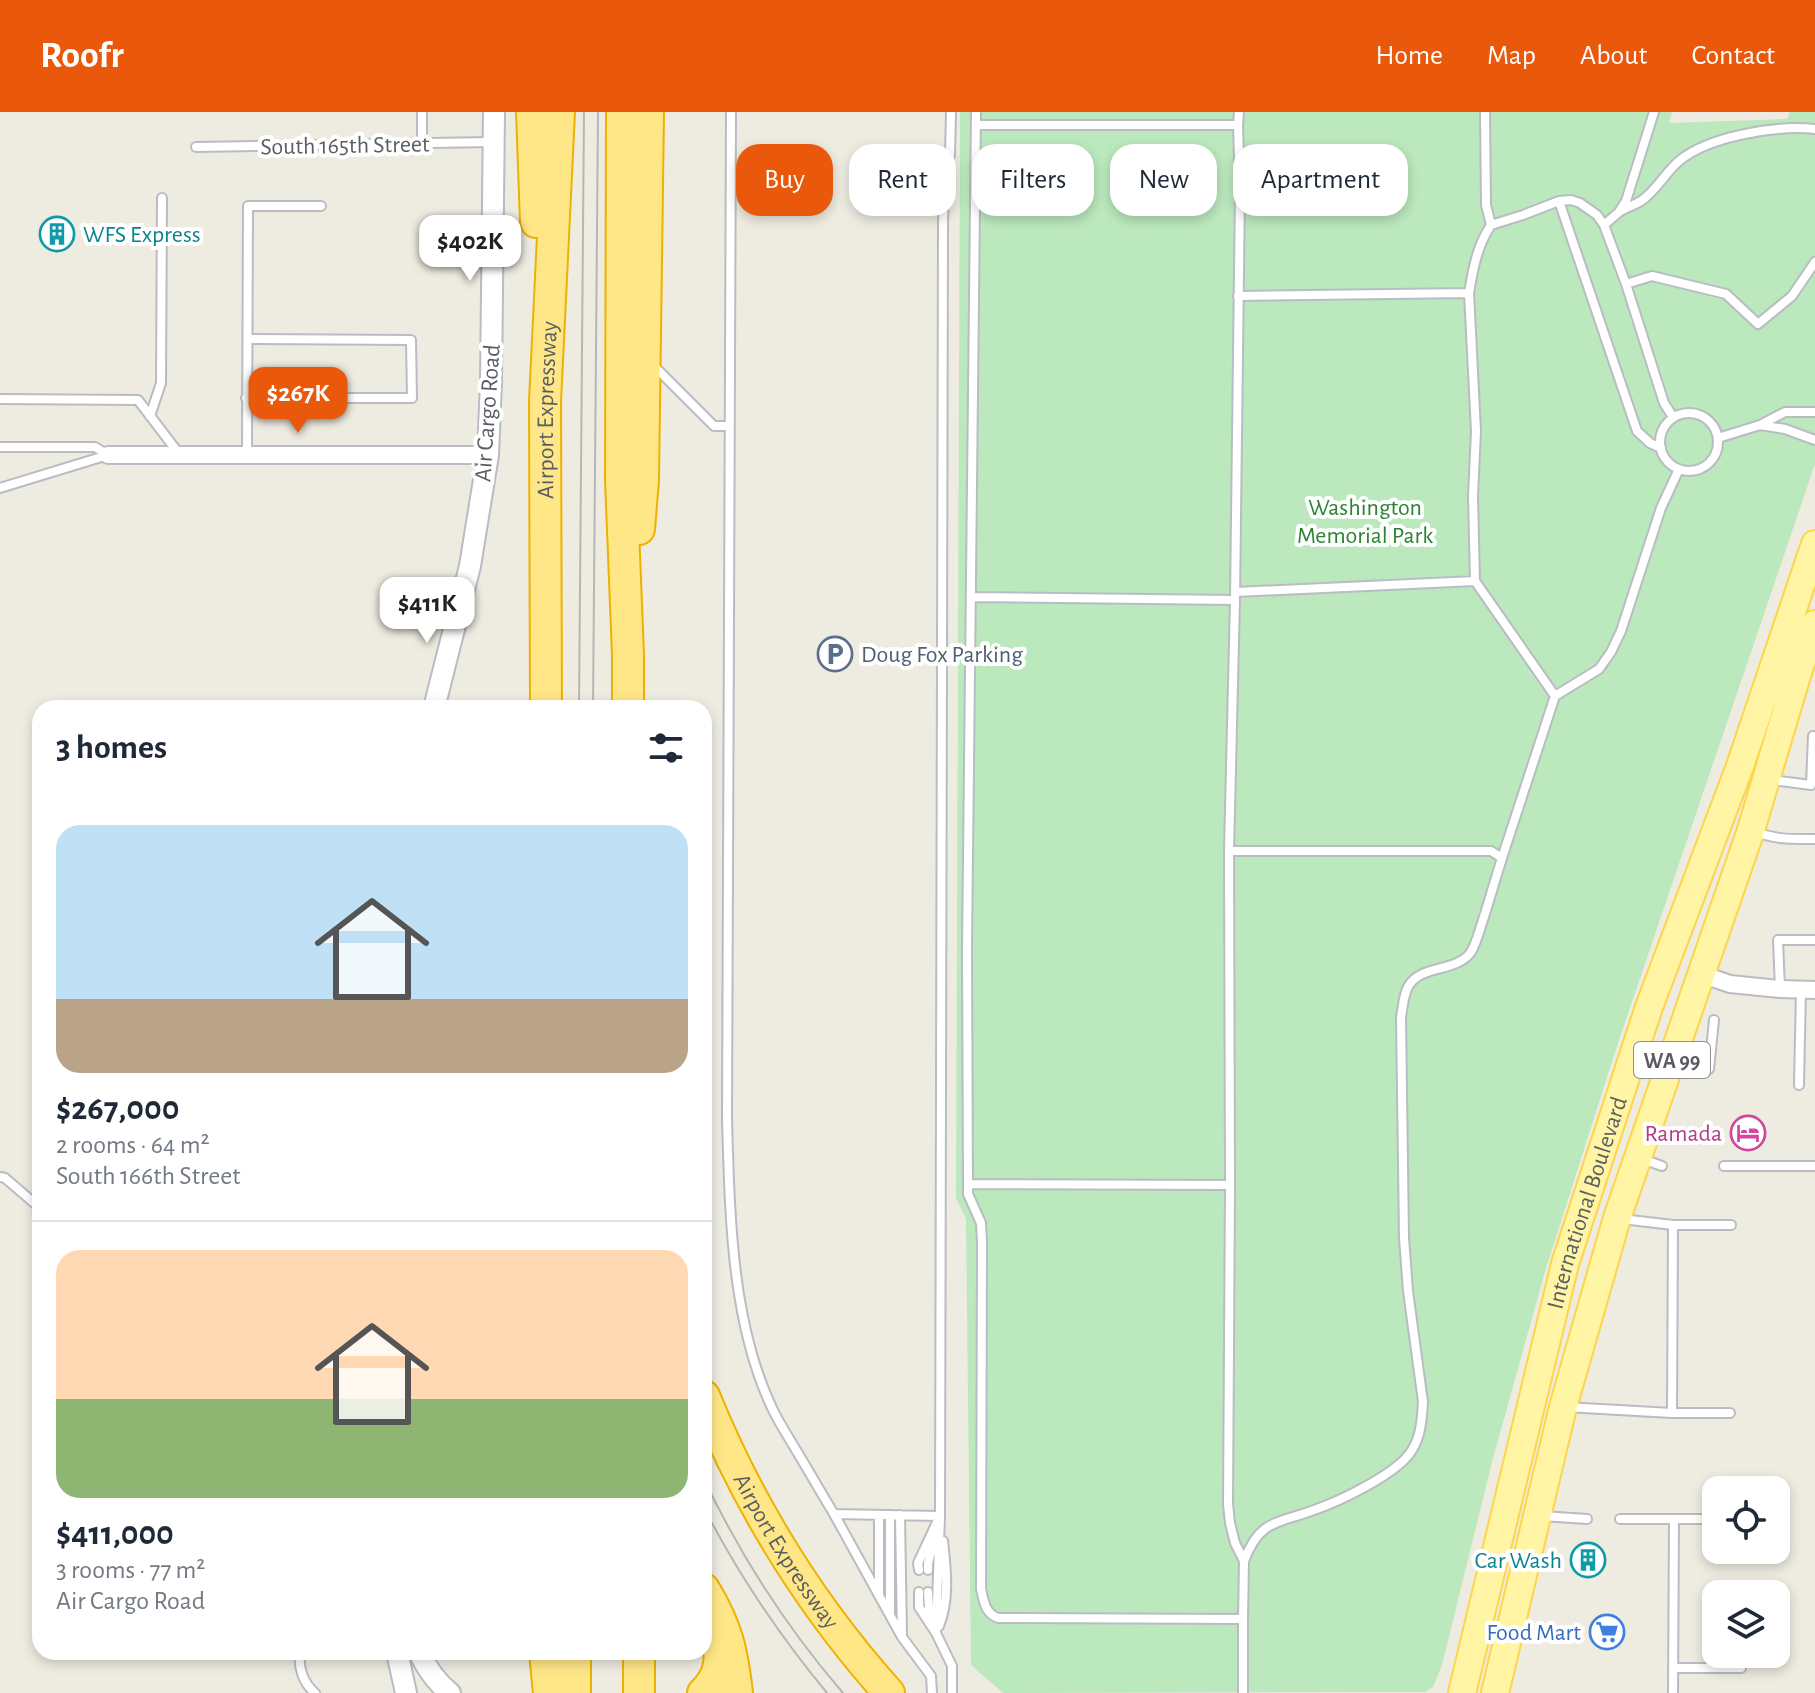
<!DOCTYPE html>
<html lang="en">
<head>
<meta charset="utf-8">
<style>
  :root { --surface:#fff; --page:#f6f6f7; --text:#1f2937; --muted:#747a83; --line:#e0e1e3; --accent:#ea580c }
  body { margin:0; font-family:"Alegreya Sans",sans-serif; background:var(--page); color:var(--text); height:100vh; display:flex; flex-direction:column; font-size:30px; white-space:nowrap }
  * { box-sizing:border-box; margin:0 }
  p { font-size:26px; color:var(--muted) }
  .icon { flex:none; width:44px; height:44px; fill:none; stroke:currentColor; stroke-width:2; stroke-linecap:round; stroke-linejoin:round }
  .map { position:relative; flex:1; overflow:hidden }
  .side { position:absolute; left:32px; top:588px; width:680px; height:960px; display:flex; flex-direction:column; background:var(--surface); border-radius:24px; box-shadow:0 4px 12px #0003 }
  .side>* { flex:none }
  .hud { position:absolute; left:736px; top:32px; width:760px; height:72px; display:flex; gap:16px }
  .controls { position:absolute; left:1702px; top:1364px; display:grid; gap:16px }
  .controls a { display:grid; place-items:center; width:88px; height:88px; border-radius:16px; background:var(--surface); box-shadow:0 4px 12px #0003; font-size:40px }
  .price { position:absolute; translate:-50% -68px; padding:0 18px; border-radius:16px; background:#fff; color:#222; font-size:26px; line-height:52px; filter:drop-shadow(0 2px 4px #0008) }
  .price::after { content:''; position:absolute; left:50%; top:48px; width:24px; height:18px; margin-left:-12px; background:inherit; clip-path:polygon(0 0,100% 0,50% 100%) }
  .price.current { background:var(--accent); color:#fff }
  ul { padding:0; list-style:none }
  li { display:grid; align-content:center; gap:16px; height:424px; padding:0 24px }
  li+li { border-top:2px solid var(--line) }
  li span { display:grid; place-items:center; height:248px; border-radius:24px; color:#555 }
  li>.icon { margin-inline-start:auto }
  span .icon { width:144px; height:144px; fill:#fffc; stroke-width:1 }
  li b { font-size:34px }
  h2 { display:flex; justify-content:space-between; align-items:center; height:96px; padding:0 24px; font-size:34px }
  .tag { padding:0 28px; border-radius:24px; background:var(--surface); box-shadow:0 4px 12px #0003; font-size:28px; line-height:72px }
  .tag.current { background:var(--accent); color:#fff }
  header { display:flex; align-items:center; gap:48px; box-sizing:border-box; height:112px; padding:0 40px; background:var(--accent); color:#fff }
  header strong { font-size:38px }
  nav { display:flex; gap:44px; margin-inline-start:auto; font-size:28px }
  .map>svg:first-child { display:block }
  .green { fill:#bbe8bd }
  .lines { fill:none; stroke-linecap:round; stroke-linejoin:round }
  .service-casing { stroke:#b9bcc2; stroke-width:12 }
  .minor-casing { stroke:#b9bcc2; stroke-width:20 }
  .tertiary-casing { stroke:#b9bcc2; stroke-width:24 }
  .primary-casing { stroke:#fed54a; stroke-width:30 }
  .motorway-casing { stroke:#efb100; stroke-width:34 }
  .service { stroke:#fff; stroke-width:8 }
  .minor { stroke:#fff; stroke-width:16 }
  .tertiary { stroke:#fff; stroke-width:20 }
  .primary { stroke:#fff5a5; stroke-width:26 }
  .motorway { stroke:#ffe787; stroke-width:30 }
  .tram { stroke:#b5b6b7; stroke-width:2 }
  .labels { text-anchor:middle; stroke-width:8; stroke-linejoin:round; paint-order:stroke }
  .shield { fill:#fff; stroke:#8c8e92; stroke-width:2 }
  .shield-label { font-size:22px; font-weight:bold; fill:#5a5e64 }
  .street-label { font-size:24px; fill:#5a5e64; stroke:#fff }
  .culture-label { font-size:24px; fill:#0d838f; stroke:#fff; text-anchor:start }
  .park-label { font-size:24px; fill:#2c8234; stroke:#fff }
  .service-label { font-size:24px; fill:#4e5e75; stroke:#fff; text-anchor:start }
  .hotel-label { font-size:24px; fill:#b23c85; stroke:#fff; text-anchor:end }
  .shop-label { font-size:24px; fill:#366cbe; stroke:#fff; text-anchor:end }
</style>
</head>
<body>
<header>
<strong>Roofr</strong>
<nav><a>Home</a><a>Map</a><a>About</a><a>Contact</a></nav>
</header>
<div class="map">
<svg width="1815" height="1581" viewBox="0 0 1815 1581">
  <rect width="100%" height="100%" fill="#eeece1"/>
  <path class="green" d="M960,0H1672L1669,11L1787,7L1790,0H1815V352L1617,934L1544,1163L1492,1350L1442,1553L1433,1575L1425,1580L1003,1581L971,1553L966,1107L956,1086Z"/>
  <g class="lines">
    <g class="service-casing">
      <path id="service" d="M731,0L727,1008C730,1103 731,1209 772,1296C778,1309 786,1321 793,1333C807,1356 820,1379 834,1402L940,1404
        M976,0L967,838L968,1072V1082L981,1111L982,1131L981,1477C984,1490 985,1501 998,1506L1243,1507V1581
        M976,13H1238L1240,78L1235,488
        M1238,13L1239,0
        M422,31V0
        M196,35L491,30
        M1559,89L1637,319L1650,331L1661,336
        M1619,100C1626,96 1634,93 1641,89C1656,79 1665,61 1679,49C1709,24 1777,13 1815,17
        M1491,113L1523,103L1559,89L1571,88L1580,91L1597,103L1604,113L1626,172L1664,291L1673,305
        M1604,113L1619,100L1626,89L1654,0
        M1626,172L1652,164L1726,182L1758,212L1792,184L1815,150
        M1238,184L1469,181C1473,157 1477,134 1491,113L1486,93L1485,0
        M653,253L714,314H729
        M246,286H412L411,228L249,227
        M0,287L138,288L180,343
        M1660 330a29 29 0 1 1 58 0a29 29 0 1 1-58 0Z
        M150,304L161,271L162,86
        M1760,313L1785,317L1815,328
        M1718,326L1760,313L1785,300H1815
        M0,335H95L108,343
        M247,342L248,94H321
        M0,376L108,343
        M1235,480L1475,469L1473,384L1476,319L1469,181
        M971,485L1235,488L1229,739L1230,1073
        M1555,584L1599,557L1611,540L1621,519L1661,396L1679,357
        M1772,668L1811,673L1813,624
        M1753,719C1776,728 1791,727 1815,727
        M1229,739H1491L1502,746L1555,584L1475,469
        M1780,877L1778,828H1815
        M1679,944L1709,957L1714,908
        M1799,973L1801,878
        M1642,1047L1662,1054
        M1724,1054H1815
        M0,1065L5,1066L40,1096
        M968,1072L1230,1073L1228,1392L1230,1411L1235,1431L1244,1449L1243,1507
        M1673,1113H1731
        M1565,1295L1672,1301L1673,1113L1622,1107
        M1672,1301H1730
        M834,1402L902,1525L931,1564L932,1581
        M879,1403V1482
        M890,1403V1502
        M900,1403L902,1523
        M1542,1404L1587,1407
        M1620,1407H1708
        M1244,1449C1260,1407 1277,1412 1314,1398C1340,1389 1399,1361 1412,1338C1421,1324 1422,1306 1423,1290L1408,1179L1404,1126L1401,905C1403,896 1403,884 1408,875C1420,852 1456,861 1471,840C1477,830 1480,816 1484,805C1490,785 1496,766 1502,746
        M919,1458L918,1451L938,1408
        M928,1458V1451L934,1428
        M919,1480V1495L936,1521L952,1554V1581
        M928,1480L929,1497L932,1509
        M939,1514C950,1487 946,1457 943,1429
        M936,1521L940,1404L943,111L944,76L947,51L950,43L951,0
        M300,1540C298,1555 303,1571 315,1581
        M1673,1556H1741V1542
        M1673,1581L1674,1407"/>
    </g>
    <g class="minor-casing">
      <path id="minor" d="M108,343H488
        M1701,862L1730,872L1780,877L1815,878"/>
    </g>
    <g class="tertiary-casing">
      <path id="tertiary" d="M434,596L470,454L488,343L491,270L494,0
        M397,1540L406,1581
        M419,1540C427,1557 436,1570 450,1581"/>
    </g>
    <g class="primary-casing">
      <g id="primary">
        <path id="s1" d="M1462,1581L1565,1152L1649,895L1740,654L1815,432"/>
        <path d="M1495,1581L1563,1295L1617,1106L1751,718L1798,560L1815,512"/>
      </g>
    </g>
    <g class="motorway-casing">
      <g id="motorway">
        <path d="M532,0L536,110"/>
        <path d="M622,0L621,368L628,543V596"/>
        <path d="M639,417L643,368L648,0"/>
        <path id="s2" d="M546,596L545,290L559,0"/>
        <path id="s3" d="M704,1284C748,1392 811,1494 889,1581"/>
        <path d="M704,1477C727,1515 732,1538 737,1581"/>
        <path d="M545,1540L549,1581"/>
        <path d="M575,1581V1540"/>
        <path d="M639,1581V1540"/>
        <path d="M703,1581C719,1565 722,1550 718,1528"/>
      </g>
    </g>
    <use href="#service" class="service"/>
    <use href="#minor" class="minor"/>
    <use href="#tertiary" class="tertiary"/>
    <use href="#primary" class="primary"/>
    <use href="#motorway" class="motorway"/>
    <path class="tram" d="M579,596L584,0
      M593,596L598,0
      M704,1367C740,1443 788,1517 843,1581
      M704,1396C738,1462 780,1524 827,1581"/>
  </g>
  <defs>
    <g id="building-ring" transform="scale(1.8)"><circle r="9.5" fill="#fff" stroke="#0f9aa8" stroke-width="1.5"/><path d="M-4-6H4V6H1V3H-1V6H-4ZM-2.5-4.3h1.7v1.8h-1.7ZM.8-4.3h1.7v1.8H.8ZM-2.5-1h1.7V.8h-1.7ZM.8-1h1.7V.8H.8Z" fill="#0f9aa8"/></g>
    <g id="parking-ring" transform="scale(1.8)"><circle r="9.5" fill="#fff" stroke="#5c6f8a" stroke-width="1.5"/><path d="M-3.5-5.5H1a3.5 3.5 0 0 1 0 7H-1V5.5H-3.5ZM-1-3.4V-.6H.8a1.4 1.4 0 0 0 0-2.8Z" fill="#5c6f8a"/></g>
    <g id="hotel-ring" transform="scale(1.8)"><circle r="9.5" fill="#fff" stroke="#d1479c" stroke-width="1.5"/><path d="M-6-4.5h1.5V1H6V5H4.5V3h-9V5H-6ZM-4 0a1.8 1.8 0 1 1 3.6 0ZM.5 0V-2.5h3Q6-2.5 6 0Z" fill="#d1479c"/></g>
    <g id="supermarket-ring" transform="scale(1.8)"><circle r="9.5" fill="#fff" stroke="#3f7fe0" stroke-width="1.5"/><path d="M-6-5.5h2.5l.6 2H6L4.5 2H-2.5L-4.4-4H-6ZM-1.5 3.2a1.3 1.3 0 1 0 .1 0ZM3 3.2a1.3 1.3 0 1 0 .1 0Z" fill="#3f7fe0"/></g>
  </defs>
  <g fill-rule="evenodd">
    <use href="#building-ring" x="57" y="122"/>
    <use href="#parking-ring" x="835" y="542"/>
    <use href="#hotel-ring" x="1748" y="1021"/>
    <use href="#building-ring" x="1588" y="1448"/>
    <use href="#supermarket-ring" x="1607" y="1520"/>
  </g>
  <g class="labels">
    <rect class="shield" x="1634" y="930" width="76" height="36" rx="6"/>
    <g class="shield-label">
      <text x="1672" y="956">WA 99</text>
    </g>
    <g class="street-label">
      <text transform="translate(345 33) rotate(-1)" y="8">South 165th Street</text>
      <text dy="8" stroke="none"><textPath href="#s2" startOffset="298">Airport Expressway</textPath></text>
      <text transform="translate(487 301) rotate(-86)" y="8">Air Cargo Road</text>
      <text dy="8" stroke="none"><textPath href="#s1" startOffset="506">International Boulevard</textPath></text>
      <text dy="8" stroke="none"><textPath href="#s3" startOffset="176">Airport Expressway</textPath></text>
    </g>
    <g class="culture-label">
      <text x="83" y="130">WFS Express</text>
      <text x="1562" y="1456" text-anchor="end">Car Wash</text>
    </g>
    <g class="park-label">
      <text x="1365" y="403">Washington<tspan x="1365" dy="28">Memorial Park</tspan></text>
    </g>
    <g class="service-label">
      <text x="861" y="550">Doug Fox Parking</text>
    </g>
    <g class="hotel-label">
      <text x="1722" y="1029">Ramada</text>
    </g>
    <g class="shop-label">
      <text x="1581" y="1528">Food Mart</text>
    </g>
  </g>
</svg>
<div class="controls">
<a><svg class="icon" aria-label="locate" viewBox="0 0 24 24"><circle cx="12" cy="12" r="6"/><path d="M12 2v4M12 18v4M2 12h4M18 12h4"/></svg></a>
<a><svg class="icon" aria-label="layers" viewBox="0 0 24 24"><path d="M12 4l9 5-9 5-9-5zM3 14l9 5 9-5"/></svg></a>
</div>
<b class="price" style="left:470px;top:171px">$402K</b>
<b class="price current" style="left:298px;top:323px">$267K</b>
<b class="price" style="left:427px;top:533px">$411K</b>
<div class="hud">
<a class="tag current">Buy</a>
<a class="tag">Rent</a>
<a class="tag">Filters</a>
<a class="tag">New</a>
<a class="tag">Apartment</a>
</div>
<section class="side">
<h2>3 homes<svg class="icon" aria-label="filters" viewBox="0 0 24 24"><path d="M4 7h16M4 17h16"/><circle cx="9" cy="7" r="2"/><circle cx="15" cy="17" r="2"/></svg></h2>
<ul>
<li><span style="background:linear-gradient(#bfe0f5 70%,#b9a48a 0)"><svg class="icon" aria-label="home" viewBox="0 0 24 24"><path d="M3 11l9-7 9 7M6 9v11h12V9"/></svg></span><div><b>$267,000</b><p>2 rooms · 64 m²</p><p>South 166th Street</p></div></li>
<li><span style="background:linear-gradient(#ffd9b3 60%,#8fb573 0)"><svg class="icon" aria-label="home" viewBox="0 0 24 24"><path d="M3 11l9-7 9 7M6 9v11h12V9"/></svg></span><div><b>$411,000</b><p>3 rooms · 77 m²</p><p>Air Cargo Road</p></div></li>
</ul>
</section>
</div>
</body>
</html>
